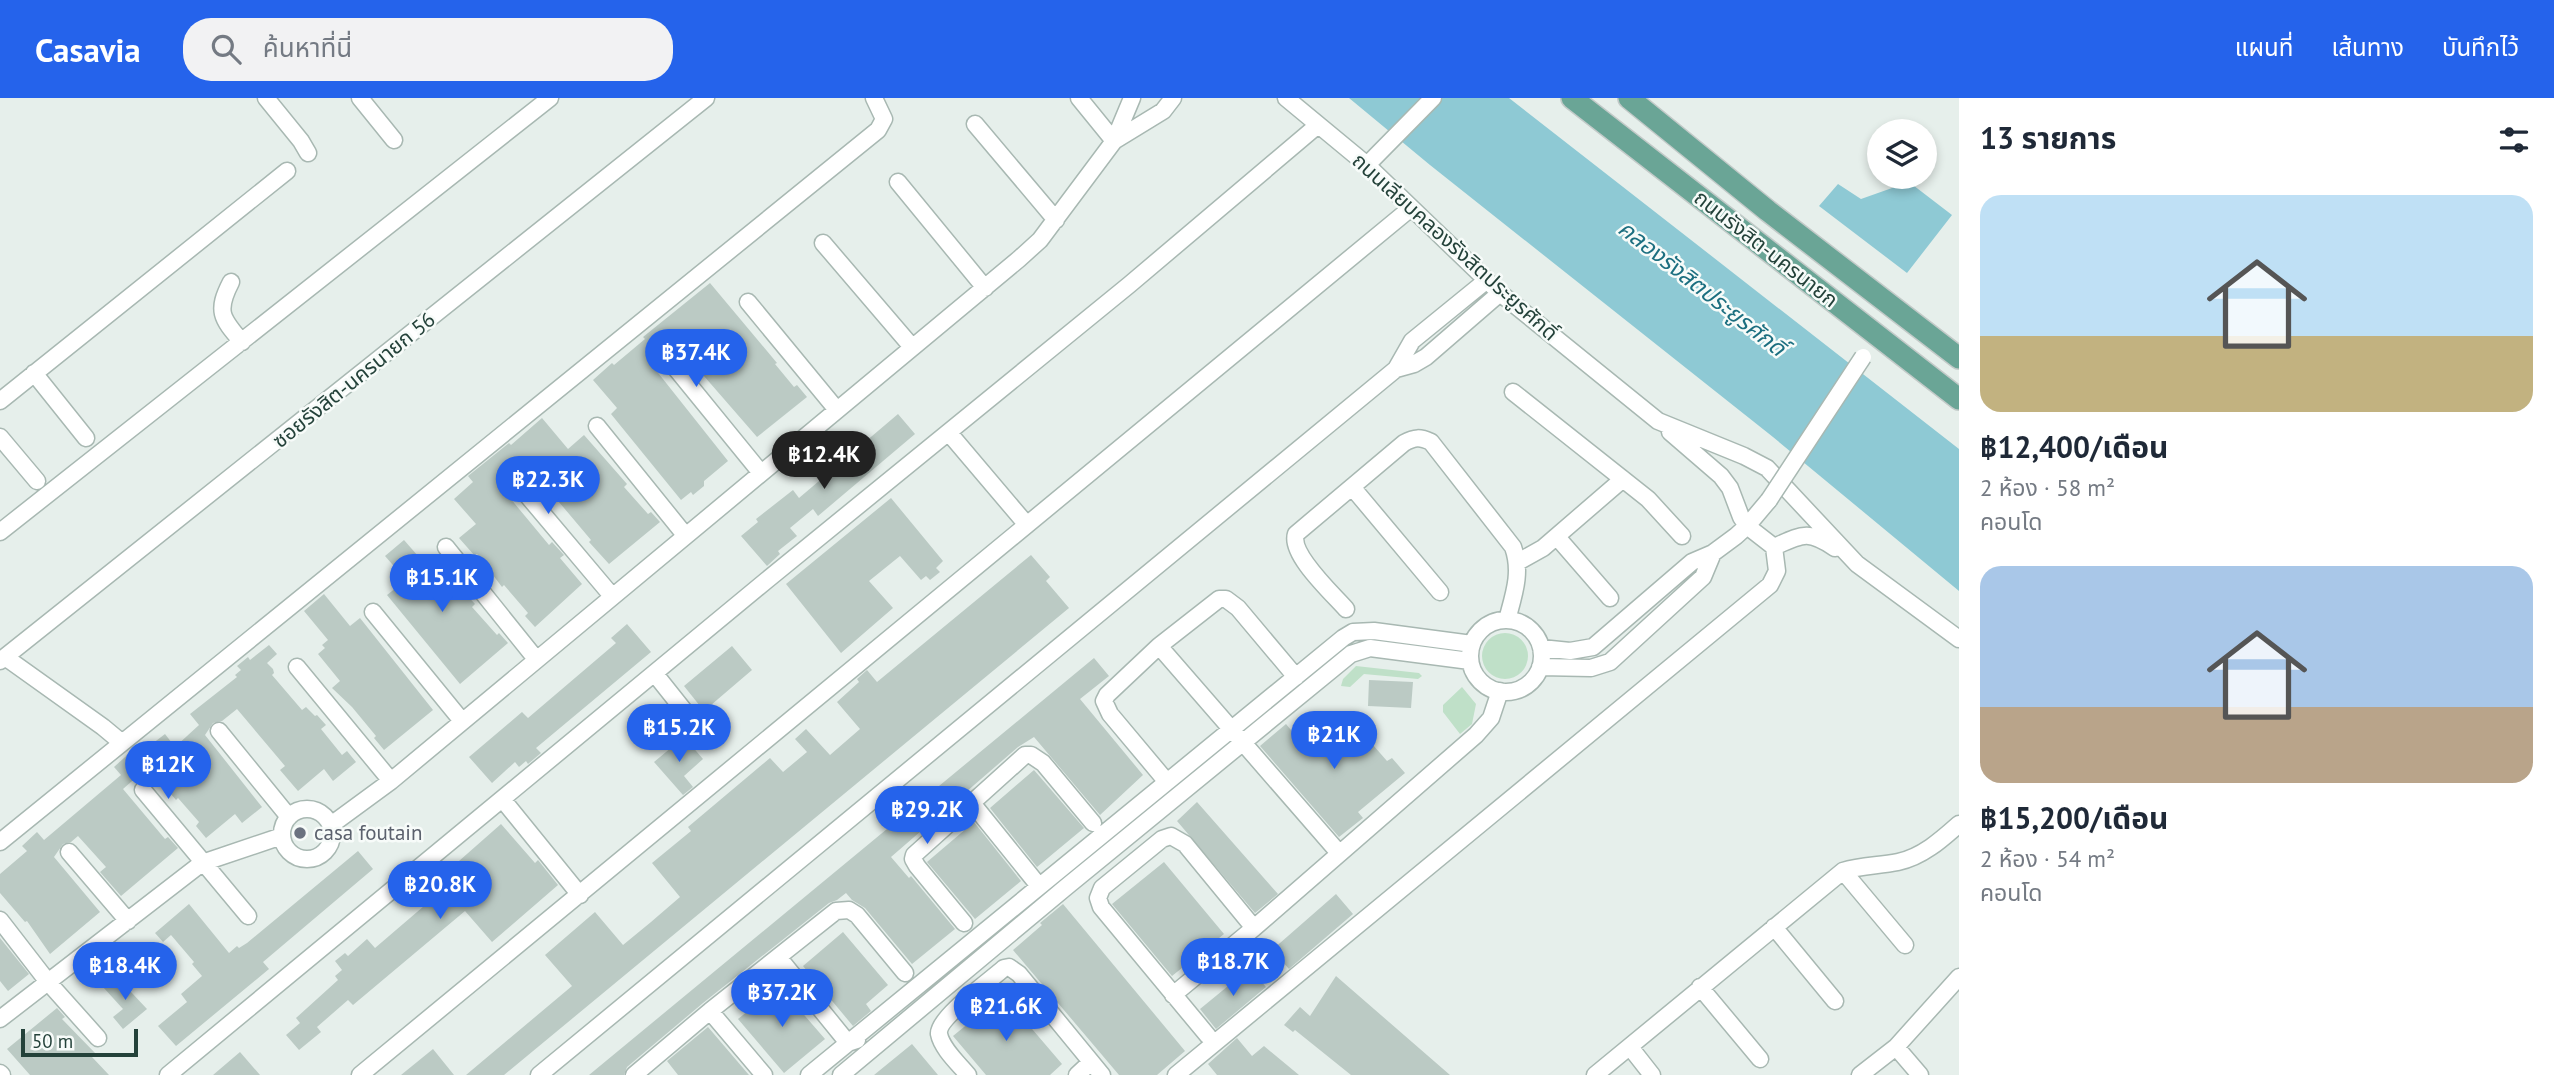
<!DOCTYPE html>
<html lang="th">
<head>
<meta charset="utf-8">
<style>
  :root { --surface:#fff; --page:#f2f2f3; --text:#1f2937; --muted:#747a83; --accent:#2563eb }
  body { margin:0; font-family:"PT Sans","Noto Sans Thai",sans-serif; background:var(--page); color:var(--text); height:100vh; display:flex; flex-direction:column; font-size:26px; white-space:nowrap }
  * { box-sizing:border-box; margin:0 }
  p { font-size:23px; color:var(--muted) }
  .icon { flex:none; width:38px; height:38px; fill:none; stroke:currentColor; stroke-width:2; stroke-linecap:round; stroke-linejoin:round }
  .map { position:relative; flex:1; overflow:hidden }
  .sheet { display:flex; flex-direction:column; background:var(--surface); width:595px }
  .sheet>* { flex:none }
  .buttons { position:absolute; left:1867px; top:21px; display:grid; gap:14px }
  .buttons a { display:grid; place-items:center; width:70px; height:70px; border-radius:50%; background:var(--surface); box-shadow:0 4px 10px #0003; font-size:35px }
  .scale { position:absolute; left:21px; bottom:18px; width:117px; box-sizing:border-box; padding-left:7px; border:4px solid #24423a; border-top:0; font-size:19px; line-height:24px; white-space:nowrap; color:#24423a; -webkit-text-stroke:5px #f7fbf9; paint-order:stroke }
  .price { position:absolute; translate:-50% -60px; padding:0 16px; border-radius:24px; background:var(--accent); color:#fff; font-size:23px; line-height:46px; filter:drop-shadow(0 2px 4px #0008) }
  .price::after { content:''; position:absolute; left:50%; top:42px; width:21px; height:16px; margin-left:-10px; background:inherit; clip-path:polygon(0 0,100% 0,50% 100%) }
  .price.active { background:#222; color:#fff }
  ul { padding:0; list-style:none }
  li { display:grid; align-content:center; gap:14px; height:371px; padding:0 21px }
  li span { display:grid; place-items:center; height:217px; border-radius:21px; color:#555 }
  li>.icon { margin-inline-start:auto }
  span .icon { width:126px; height:126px; fill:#fffc; stroke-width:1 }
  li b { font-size:30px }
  h2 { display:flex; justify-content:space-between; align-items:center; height:84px; padding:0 21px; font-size:30px }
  header { display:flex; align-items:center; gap:42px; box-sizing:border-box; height:98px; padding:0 35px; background:var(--accent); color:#fff }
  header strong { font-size:33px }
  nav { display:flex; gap:38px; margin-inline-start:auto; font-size:24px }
  .search { width:490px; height:63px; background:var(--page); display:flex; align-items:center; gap:18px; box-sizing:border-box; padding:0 24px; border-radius:28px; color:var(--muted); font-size:26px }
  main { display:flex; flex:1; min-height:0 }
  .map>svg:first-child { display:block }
  .green { fill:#bfe0c8 }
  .water { fill:#8ec9d4 }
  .building { fill:#bbcac4 }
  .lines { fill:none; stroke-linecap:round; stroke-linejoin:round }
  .minor-casing { stroke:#a8b8b2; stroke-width:19 }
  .major-casing { stroke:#c2cac8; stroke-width:24 }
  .minor { stroke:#fff; stroke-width:16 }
  .major { stroke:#6aa596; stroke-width:21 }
  .minor-bridge-casing { stroke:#a8b8b2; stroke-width:19; stroke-linecap:butt }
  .minor-bridge { stroke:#fff; stroke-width:16 }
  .worship-dot { fill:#6b7280; stroke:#f7fbf9; stroke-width:2.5 }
  .labels { text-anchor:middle; stroke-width:5; stroke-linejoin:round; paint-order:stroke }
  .street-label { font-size:21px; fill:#24423a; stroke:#f7fbf9 }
  .worship-label { font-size:21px; fill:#5b616d; stroke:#f7fbf9; text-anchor:start }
  .water-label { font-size:23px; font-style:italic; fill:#1c6f80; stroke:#f7fbf9 }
</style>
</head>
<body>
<header>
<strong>Casavia</strong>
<div class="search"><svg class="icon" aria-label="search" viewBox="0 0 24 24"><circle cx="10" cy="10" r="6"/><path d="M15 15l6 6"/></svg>ค้นหาที่นี่</div>
<nav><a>แผนที่</a><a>เส้นทาง</a><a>บันทึกไว้</a></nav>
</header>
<main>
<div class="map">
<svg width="1959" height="977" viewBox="0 0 1959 977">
  <rect width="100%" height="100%" fill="#e6efeb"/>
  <path class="green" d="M1482 558a23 23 0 1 1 46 0a23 23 0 1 1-46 0Z
    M1356,568L1419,575L1422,578L1418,581L1364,576L1350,589L1341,588L1343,581Z
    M1462,589L1476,606L1472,626L1460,636L1443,614V607Z"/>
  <path class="water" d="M1349,0H1509L1959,351V493L1773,339L1430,67Z
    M1909,84L1952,117L1907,175L1819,108L1838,86L1861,101Z"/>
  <path class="building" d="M710,185L777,265L775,266L794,289L797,287L807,299L757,339L677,247L657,263L660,267L655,271L728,363L704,383V388L693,397L691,394L681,402L611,316L617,310L593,282L612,265L614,267L645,241L643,239Z
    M898,316L915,336L818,418L813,411L790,430L797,438L778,453L780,456L767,468L741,438L758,424L756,421L793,392L799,400Z
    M542,320L568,351L584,337L627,386L624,389L648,416L651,414L660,424L609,466L589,444L591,442L532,372L523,380L514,382L505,394L549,447L552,444L564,457L560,460L582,486L535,529L525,518L528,515L504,487L502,489L477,456L474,457L459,440L476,426L454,401L473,384L468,378L509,345L511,347Z
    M891,400L943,463L936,470L940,474L930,482L926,478L921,482L900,458L869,483L893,510L841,555L786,486Z
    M404,442L425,466L434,458L441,465L442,464L452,476L449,478L475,506L472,509L497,537L499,535L508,545L460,586L387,497L406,482L385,458Z
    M1031,457L1050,479L1046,483L1069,510L504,977H466L572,888L545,857L595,814L623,847L651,824L680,799L652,765L691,733L688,729L770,660L783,674L807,654L795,641L806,631L830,657L860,631L837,604L859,584L857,581L867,572L877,584Z
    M324,496L350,528L360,520L433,612L384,652L374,640L376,638L352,609L332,590L340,583L318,556L325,550L322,547L328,542L304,513Z
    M627,526L651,554L536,650L541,655L528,666L526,663L519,669L515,664L492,685L469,659L522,614L528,620L616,545L611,540Z
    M269,547L277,556L267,565L273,571L274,575L272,577L302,612L306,609L315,618L317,617L326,627L321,631L342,657L347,653L356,664L333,683L324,671L298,693L280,672L285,668L237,611L222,623L213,625L205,637L262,709L242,725L235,716L206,740L196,728L199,724L178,700L176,702L148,669L123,691L165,741L168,739L178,750L121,798L100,774L106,769L78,738L71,744L63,746L54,759L100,814L50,856L27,823L25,824L0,795V776L27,753L22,748L37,734L44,742L121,677L114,669L134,651L139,656L165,636L175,649L199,627L190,616L237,579L235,577L241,572L237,568L248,559L250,562Z
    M732,548L752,572L704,613L684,588Z
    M1094,560L1109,578L1080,601L1143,677L1100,717L1034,639L1018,649L891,759L909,780L911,778L955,831L912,866L865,810L852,802L846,795L837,802L829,805L703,905L627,969L624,977H589Z
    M1369,582L1413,584L1411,610L1368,608Z
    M1341,620H1346L1366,645V639L1387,663L1392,660L1405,675L1358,714L1363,720L1339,739L1260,648L1286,626L1305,649Z
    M684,639L703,661L684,678L693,689L683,697L654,664Z
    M1034,672L1084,730L1037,769L990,710Z
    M1197,704L1278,796L1255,815L1177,723Z
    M974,724L1021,783L975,821L927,764Z
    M501,726L535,765L538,762L558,787L492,844L465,813L353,907L348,902L317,929L321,934L299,952L286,937L300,925L296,920L338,882L335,878L342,872L335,863L345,855L348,858L367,841L375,850L424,808L417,800Z
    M358,753L373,771L263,864L269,871L176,948L158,928L187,904L181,896L202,878L192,866L194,864L171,837L163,844L155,835L189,806L229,855L237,848L239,850L247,845Z
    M1164,764L1224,836L1172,878L1112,806Z
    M1336,796L1353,816L1289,871L1272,852Z
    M1063,806L1185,953L1157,977H1119L1013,852L1042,827L1040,825Z
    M843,834L888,887L866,906L871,913L853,928L803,868Z
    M0,840L29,876L8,893L0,883Z
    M1250,870L1266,889L1216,931L1200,911Z
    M116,878L147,911L123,931L113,919L123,911L103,889Z
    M1336,878L1450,977H1351L1295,932L1293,934L1284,927L1300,909L1310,918Z
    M779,888L825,941L784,975L738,921Z
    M1003,897L1062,966L1050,977H986L953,938Z
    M57,910L65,919L62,921L96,956L92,959L109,977H30L7,951Z
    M708,929L749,977H678L667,963Z
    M1237,940L1252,958L1264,948L1299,977H1217L1208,966Z
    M912,946L938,977H874Z
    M433,951L454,977H401Z
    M240,954L260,977H213Z"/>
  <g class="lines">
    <g class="minor-casing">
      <path id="minor" d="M266,0L301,43L308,55
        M360,0L394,42
        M1079,0L1114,43
        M1286,0L1367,67L1500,195L1658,323L1744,358L1767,370L1857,466L1959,541
        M975,26L1056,122
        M1114,43L1163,13L1173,0
        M1367,67L1433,0
        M898,84L985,190
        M823,145L912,249
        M231,184C216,213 221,220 242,244
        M748,204L837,312
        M673,267L761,375
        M1396,271L1412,243L1487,182
        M34,275L86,340
        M1513,294L1648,401L1682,438
        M0,303L287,73
        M597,328L685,437
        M1670,334L1721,378L1730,390L1741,419L1747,428L1774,449C1803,436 1808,432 1835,450
        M949,335L1027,427
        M0,339L37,383
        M1352,389L1440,494
        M521,390L612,498
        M0,434L550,0
        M1557,439L1610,500
        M446,449L536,561
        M1518,464L1543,450L1623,381
        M1346,511C1333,496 1289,456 1296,436L1404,345C1415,339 1420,339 1431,344L1513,449C1522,474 1514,496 1507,522
        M373,514L462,623
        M1470 558a36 36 0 1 1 72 0a36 36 0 1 1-72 0Z
        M1159,548L1339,755
        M1541,550L1570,553L1593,549L1692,464L1713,455L1736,438L1747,428L1769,402
        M5,559L103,629L121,644
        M0,563L706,0
        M297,569L391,683
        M1540,569L1591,570L1610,564L1703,479L1713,455
        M655,576L690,620
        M219,633L289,719
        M1167,684L1110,616L1104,603L1107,597L1159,548L1219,501H1226L1238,510L1296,579
        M143,692L248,818
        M503,702L580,797
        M972,705L1039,788
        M282 736a25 25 0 1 1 50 0a25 25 0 1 1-50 0Z
        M331,727L391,683L1019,161L1040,142L1114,43L1132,0
        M0,744L878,32L884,21L874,0
        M69,754L128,823
        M1843,773L1905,847
        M0,822L48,884L98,940
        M964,825L917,768L913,761L914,757L1025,657H1031L1043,665L1093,725
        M1774,829L1835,903
        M779,860L848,945L857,942
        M1700,889L1760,961
        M1173,897L1254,830L1476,637L1491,620L1500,593
        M0,921L202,765L282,738
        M1208,938L1101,809L1098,800L1102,790L1162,741L1171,738L1185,746L1254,830
        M1630,949L1652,977
        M1896,949L1920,977
        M0,975L2,977
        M168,977L767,482L1129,187L1318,27
        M360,977L1411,110
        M539,977L1396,271L1414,266L1426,259L1500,195
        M634,977L710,913
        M764,977L710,913L836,813L849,812L857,817L905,875
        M809,977L1343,540L1353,534L1374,533L1472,546
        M841,977L1065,790L1351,556L1370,550L1470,563
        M968,977C959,966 942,951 939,936C937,920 991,882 1004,870L1009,869L1019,876L1102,977
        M1077,977L1091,964
        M1176,977L1770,487L1777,473L1774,449
        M1595,977L1843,773C1862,767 1879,768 1898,764C1922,759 1941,742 1959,726
        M1860,977L1896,949L1959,879"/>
    </g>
    <g class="major-casing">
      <path id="major" d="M1572,0L1959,301
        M1629,0L1768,113L1959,260"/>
    </g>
    <use href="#minor" class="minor"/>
    <use href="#major" class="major"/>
    <g class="minor-bridge-casing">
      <path id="minor-bridge" d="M1769,402L1863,259"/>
    </g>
    <use href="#minor-bridge" class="minor-bridge"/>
  </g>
  <circle class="worship-dot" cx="300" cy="735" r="7"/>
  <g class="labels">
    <g class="street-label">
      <text transform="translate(1455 149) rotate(42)" y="7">ถนนเลียบคลองรังสิตประยูรศักดิ์</text>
      <text transform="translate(1766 151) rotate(38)" y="7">ถนนรังสิต-นครนายก</text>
      <text transform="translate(354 282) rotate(-39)" y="7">ซอยรังสิต-นครนายก 56</text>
    </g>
    <g class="worship-label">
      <text x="314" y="742">casa foutain</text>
    </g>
    <g class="water-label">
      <text transform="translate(1702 190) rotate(38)" y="8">คลองรังสิตประยูรศักดิ์</text>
    </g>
  </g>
</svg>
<div class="buttons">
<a><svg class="icon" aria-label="layers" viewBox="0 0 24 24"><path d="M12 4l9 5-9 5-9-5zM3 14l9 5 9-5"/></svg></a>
</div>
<div class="scale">50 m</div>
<b class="price" style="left:696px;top:291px">฿37.4K</b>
<b class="price active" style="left:824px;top:393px">฿12.4K</b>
<b class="price" style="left:548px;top:418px">฿22.3K</b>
<b class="price" style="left:442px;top:516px">฿15.1K</b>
<b class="price" style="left:679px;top:666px">฿15.2K</b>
<b class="price" style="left:1334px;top:673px">฿21K</b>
<b class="price" style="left:168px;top:703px">฿12K</b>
<b class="price" style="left:927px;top:748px">฿29.2K</b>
<b class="price" style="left:440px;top:823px">฿20.8K</b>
<b class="price" style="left:1233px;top:900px">฿18.7K</b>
<b class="price" style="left:125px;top:904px">฿18.4K</b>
<b class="price" style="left:782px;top:931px">฿37.2K</b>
<b class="price" style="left:1006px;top:945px">฿21.6K</b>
</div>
<section class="sheet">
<h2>13 รายการ<svg class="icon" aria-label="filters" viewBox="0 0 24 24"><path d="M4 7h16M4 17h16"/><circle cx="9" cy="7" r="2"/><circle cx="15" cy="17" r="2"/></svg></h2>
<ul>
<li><span style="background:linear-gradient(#bfe0f5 65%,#c2b280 0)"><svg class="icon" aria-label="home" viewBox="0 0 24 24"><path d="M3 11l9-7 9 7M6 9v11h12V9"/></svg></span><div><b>฿12,400/เดือน</b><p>2 ห้อง · 58 m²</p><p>คอนโด</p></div></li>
<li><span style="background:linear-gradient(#a9c7e8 65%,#b9a48a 0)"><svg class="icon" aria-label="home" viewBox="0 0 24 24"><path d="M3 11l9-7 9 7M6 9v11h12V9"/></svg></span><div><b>฿15,200/เดือน</b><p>2 ห้อง · 54 m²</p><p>คอนโด</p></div></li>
</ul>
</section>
</main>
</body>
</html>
